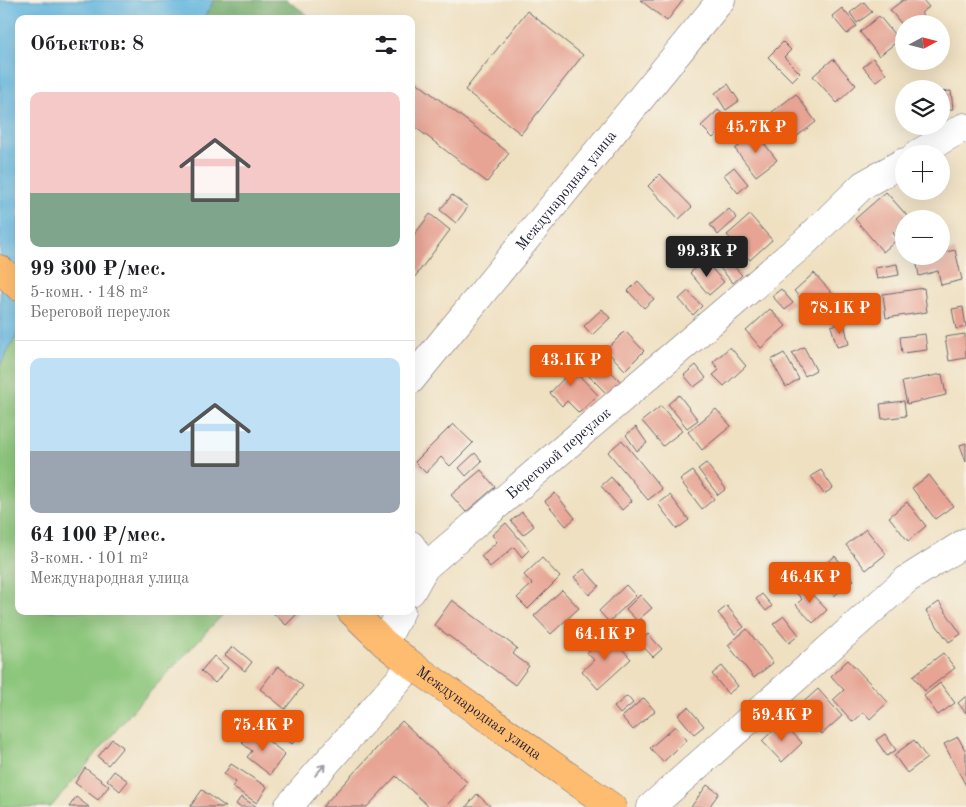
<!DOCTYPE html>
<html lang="ru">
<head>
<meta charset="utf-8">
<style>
  :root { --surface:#fff; --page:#f2f2f2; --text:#202124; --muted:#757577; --line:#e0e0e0; --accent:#ea580c }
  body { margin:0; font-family:"Old Standard TT",serif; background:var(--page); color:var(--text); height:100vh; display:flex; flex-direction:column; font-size:19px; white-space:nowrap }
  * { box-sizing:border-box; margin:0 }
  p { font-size:16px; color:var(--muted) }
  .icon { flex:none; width:28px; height:28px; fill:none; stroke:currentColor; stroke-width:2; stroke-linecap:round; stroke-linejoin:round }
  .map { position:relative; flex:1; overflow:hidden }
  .drawer { position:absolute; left:15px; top:15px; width:400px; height:600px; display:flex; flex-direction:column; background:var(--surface); border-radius:10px; box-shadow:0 5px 20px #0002 }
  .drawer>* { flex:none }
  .needle { width:32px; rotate:83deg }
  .buttons { position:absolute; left:895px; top:15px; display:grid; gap:10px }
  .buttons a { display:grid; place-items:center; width:55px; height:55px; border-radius:50%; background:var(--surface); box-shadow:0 5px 20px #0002; font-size:25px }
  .price { position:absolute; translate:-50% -42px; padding:0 11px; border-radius:5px; background:var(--accent); color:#fff; font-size:16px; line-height:32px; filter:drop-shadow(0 1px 2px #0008) }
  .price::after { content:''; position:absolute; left:50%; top:30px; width:15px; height:11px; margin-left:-8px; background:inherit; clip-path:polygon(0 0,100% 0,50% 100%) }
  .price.on { background:#222; color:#fff }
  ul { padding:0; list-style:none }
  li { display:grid; align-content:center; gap:10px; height:265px; padding:0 15px }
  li+li { border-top:1px solid var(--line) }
  li span { display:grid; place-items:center; height:155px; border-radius:10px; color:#555 }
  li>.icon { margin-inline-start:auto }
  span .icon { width:90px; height:90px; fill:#fffc; stroke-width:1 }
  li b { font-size:21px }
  h2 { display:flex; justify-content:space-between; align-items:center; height:60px; padding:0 15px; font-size:21px }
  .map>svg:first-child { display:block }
  .green { fill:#8cc67b; stroke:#57745b }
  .forest { fill:#71ab6b; stroke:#4a6653 }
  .water { fill:#66b9e1; stroke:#446e8e }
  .building { fill:#e7a494 }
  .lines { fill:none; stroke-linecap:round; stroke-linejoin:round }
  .minor-casing { stroke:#6a646a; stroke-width:29 }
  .major-casing { stroke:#6a646a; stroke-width:29 }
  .minor { stroke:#fff; stroke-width:28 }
  .major { stroke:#febc70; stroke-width:28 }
  .oneway { stroke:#9c9ca7 }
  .labels { text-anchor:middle; stroke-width:4; stroke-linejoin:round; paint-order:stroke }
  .street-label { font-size:15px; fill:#22223b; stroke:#f7f3e8 }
</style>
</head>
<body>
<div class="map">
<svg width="966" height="807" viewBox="0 0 966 807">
  <rect width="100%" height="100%" fill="#f7f3e8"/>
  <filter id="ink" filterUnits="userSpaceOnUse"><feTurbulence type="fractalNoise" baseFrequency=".02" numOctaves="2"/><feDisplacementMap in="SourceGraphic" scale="10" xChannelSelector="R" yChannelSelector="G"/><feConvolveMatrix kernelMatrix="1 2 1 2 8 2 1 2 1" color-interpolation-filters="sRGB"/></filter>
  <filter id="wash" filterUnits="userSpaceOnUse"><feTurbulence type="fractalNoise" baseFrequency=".0096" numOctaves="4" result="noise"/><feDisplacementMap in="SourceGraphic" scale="20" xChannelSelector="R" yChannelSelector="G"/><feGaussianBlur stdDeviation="1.12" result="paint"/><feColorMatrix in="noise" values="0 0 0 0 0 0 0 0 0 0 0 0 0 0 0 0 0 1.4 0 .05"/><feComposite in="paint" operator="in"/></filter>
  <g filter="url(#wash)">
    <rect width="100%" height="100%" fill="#efe0c1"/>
    <path class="green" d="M19,331V611H226L135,708L51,807H0V366Z"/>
    <path class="forest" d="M214,0H287L313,19H203Z"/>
    <path class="water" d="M0,0H214L203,19H19V331L0,366Z"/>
    <g id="blocks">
      <path class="building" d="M640,0H683L667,21Z
        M903,0H923L929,7L921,13L925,18L918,24H904V27L890,10Z
        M864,2L872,12L857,23L850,13Z
        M842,8L857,26L847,34L832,16Z
        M527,11L583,55L521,134L465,90Z
        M879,16L899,40L879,56L860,32Z
        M783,42L791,50L784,57L800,73L792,81L768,57Z
        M873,58L886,74L876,82L863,67Z
        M833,59L856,85L837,103L813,76Z
        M411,78L509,153L487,182L411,124Z
        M728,84L739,101L726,110L715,93Z
        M951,91L953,109L941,110V92Z
        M796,94L816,122L792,140L772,112Z
        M718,110L730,121L713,138L701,126Z
        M756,133L777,160L756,176L735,149Z
        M734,167L748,184L738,193L724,175Z
        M660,174L692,207L679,219L648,186Z
        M886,192L909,218L904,219V223L893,233L898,239L883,252L855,219Z
        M452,195L468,207L456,223L440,210Z
        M729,209L737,218L718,235L710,225Z
        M430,214L450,230L411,282V239Z
        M750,215L772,240L750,260L727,235Z
        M955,250L962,280L941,285L938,271L919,276L916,259L929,256H941V253Z
        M704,260L724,282L709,295L690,273Z
        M728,260L742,275L733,283L720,268Z
        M897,264L899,275L877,279L875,268Z
        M814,273L839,301L827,311L819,302L810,309L794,291Z
        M638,281L654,299L644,308L628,291Z
        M924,288L927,312L886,318L883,294Z
        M781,289L793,303L785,310L772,296Z
        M688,291L702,306L693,315L679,299Z
        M963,307L966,327L956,329L952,309Z
        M602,309L610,318L592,335L584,326Z
        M770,309L786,326L761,348L746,331Z
        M844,323L849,344L837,347L831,326Z
        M625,331L644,351L625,370L606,350Z
        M925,334L927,350L902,353L900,337Z
        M965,334L966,358L949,361L945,337Z
        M730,347L746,366L724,386L713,375L719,370L713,362Z
        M804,347L816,370L805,376L792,353Z
        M784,353L799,379L786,387L771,360Z
        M558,354L598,395L579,413L567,401L562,406L550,393L564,378L549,363Z
        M595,355L621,382L608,395L581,368Z
        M696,365L706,378L694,387L684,375Z
        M942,374L946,395L907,404L902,382Z
        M679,395L698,420L687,428L668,404Z
        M904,401L906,416L882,419L880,404Z
        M661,406L682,431L663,446L642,421Z
        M716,409L731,426L702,450L688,432Z
        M453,424L473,443L450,466L441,457L426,473L415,462Z
        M636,427L647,443L637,451L626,435Z
        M622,440L662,489L648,500L608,452Z
        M966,443V462L960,445Z
        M475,453L482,461L466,476L459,468Z
        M706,463L726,489L718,495L698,469Z
        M481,470L495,487L466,512L451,495Z
        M821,470L833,488L824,494L811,476Z
        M693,471L714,499L702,509L680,480Z
        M929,475L953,506L935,519L912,488Z
        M611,477L632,501L622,510L601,486Z
        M555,493L575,518L566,526L545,501Z
        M670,495L689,520L677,529L658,504Z
        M907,502L926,526L908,541L889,517Z
        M522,512L534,526L523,535L511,521Z
        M506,523L529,550L522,557L514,547L490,567L481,556L497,542L492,535Z
        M866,529L886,554L866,570L846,545Z
        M835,556L854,580L834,596L815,572Z
        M542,558L560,577L528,609L517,598L532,584L524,575Z
        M584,569L599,586L589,595L574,577Z
        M802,584L827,610L813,623L796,605L802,599L794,591Z
        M626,585L636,596L609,622L599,611Z
        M562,590L579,608L551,634L534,616Z
        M762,594L772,606L766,611L756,599Z
        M640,595L652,608L637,621L626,609Z
        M452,600L517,648L513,654L529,666L515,685L434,625Z
        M939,602L961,634L949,642L926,611Z
        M727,606L744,627L735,634L718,613Z
        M271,611H296L298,613L286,625Z
        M784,616L799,635L789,643L773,624Z
        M747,629L773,663L754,678L728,645Z
        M608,634L631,659L598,689L582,671L594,660L587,653Z
        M648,634L662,649L653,657L639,642Z
        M233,646L252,662L245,671L225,655Z
        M943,653L955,668L925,691L913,676Z
        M214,656L228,668L215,683L201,671Z
        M848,660L888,702L870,719L864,712L853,722L833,700L844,690L831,676Z
        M278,666L303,686L285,709L260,689Z
        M722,666L738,686L728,694L712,674Z
        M940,683L955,703L938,715L924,696Z
        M818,689L842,716L822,734L798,707Z
        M627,696L633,703L620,714L614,707Z
        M966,696V713L958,703Z
        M644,698L655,711L633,730L622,717Z
        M688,707L704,726L694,734L678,715Z
        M402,721L468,783L445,807H429L396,776L367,807H322Z
        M782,722L802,743L782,762L762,741Z
        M286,723L300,734L292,744L278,733Z
        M675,726L687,740L663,762L650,748Z
        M253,729L285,754L270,775L247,757L252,751L242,743Z
        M885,734L896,750L887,756L876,740Z
        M958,737L966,752V786L944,744Z
        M112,739L123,747L108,765L98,757Z
        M914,740L927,758L907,773L894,755Z
        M231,764L267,787L257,803L232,787L236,782L224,774Z
        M85,768L109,786L98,800L75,783Z
        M114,771L128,781L120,791L107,780Z
        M707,785L719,793L709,807H691Z
        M202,790L226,807H190Z
        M477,794L491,807H466Z
        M76,797L89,807H69Z
        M241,797L257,807H240L236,804Z"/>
    </g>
  </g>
  <g filter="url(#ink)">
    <use href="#blocks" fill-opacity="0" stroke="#6a646a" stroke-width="1"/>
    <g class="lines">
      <g class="minor-casing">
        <g id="minor">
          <path d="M917,154L964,127"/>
          <path id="s1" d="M411,380L721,0"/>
          <path d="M411,545L425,567"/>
          <path id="s2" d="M411,592L425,567L804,243L863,185L904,162"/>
          <path d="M384,643L401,611"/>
          <path d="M288,807L412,665"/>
          <path d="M651,807L906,580L966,542"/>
        </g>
      </g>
      <g class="major-casing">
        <g id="major">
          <path d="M0,269L19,287"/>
          <path id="s3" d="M351,611L384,643L412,665L612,807"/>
        </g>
      </g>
      <use href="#minor" class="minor"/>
      <use href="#major" class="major"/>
    </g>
    <defs><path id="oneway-shaft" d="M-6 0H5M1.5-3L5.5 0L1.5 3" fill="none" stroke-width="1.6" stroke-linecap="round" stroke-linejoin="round" transform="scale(1.25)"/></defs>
    <use class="oneway" href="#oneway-shaft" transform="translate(320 770) rotate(-49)"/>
  </g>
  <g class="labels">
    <g class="street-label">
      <text dy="5" stroke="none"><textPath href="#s1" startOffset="245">Международная улица</textPath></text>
      <text dy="5" stroke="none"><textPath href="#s2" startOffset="204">Береговой переулок</textPath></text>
      <text dy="5" stroke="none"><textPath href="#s3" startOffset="164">Международная улица</textPath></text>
    </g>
  </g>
</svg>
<div class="buttons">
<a><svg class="needle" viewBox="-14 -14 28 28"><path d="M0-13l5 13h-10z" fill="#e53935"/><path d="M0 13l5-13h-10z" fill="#757577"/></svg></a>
<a><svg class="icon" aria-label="layers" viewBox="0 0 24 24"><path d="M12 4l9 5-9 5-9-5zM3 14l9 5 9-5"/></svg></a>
<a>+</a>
<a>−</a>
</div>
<b class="price" style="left:756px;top:154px">45.7K ₽</b>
<b class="price on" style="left:707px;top:278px">99.3K ₽</b>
<b class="price" style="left:840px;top:335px">78.1K ₽</b>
<b class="price" style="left:571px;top:387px">43.1K ₽</b>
<b class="price" style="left:810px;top:604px">46.4K ₽</b>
<b class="price" style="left:605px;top:661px">64.1K ₽</b>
<b class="price" style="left:782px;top:742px">59.4K ₽</b>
<b class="price" style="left:263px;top:752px">75.4K ₽</b>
<section class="drawer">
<h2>Объектов: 8<svg class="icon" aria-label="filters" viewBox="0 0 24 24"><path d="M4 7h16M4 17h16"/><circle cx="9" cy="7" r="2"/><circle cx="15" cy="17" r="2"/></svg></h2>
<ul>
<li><span style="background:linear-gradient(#f6c9c9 65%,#7fa58c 0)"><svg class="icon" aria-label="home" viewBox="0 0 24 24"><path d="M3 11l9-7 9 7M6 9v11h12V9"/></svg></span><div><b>99 300 ₽/мес.</b><p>5-комн. · 148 m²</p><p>Береговой переулок</p></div></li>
<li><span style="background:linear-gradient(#bfe0f5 60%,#9aa5b1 0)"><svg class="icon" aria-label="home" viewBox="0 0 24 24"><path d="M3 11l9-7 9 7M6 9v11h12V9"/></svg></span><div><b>64 100 ₽/мес.</b><p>3-комн. · 101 m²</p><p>Международная улица</p></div></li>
</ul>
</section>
</div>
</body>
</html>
